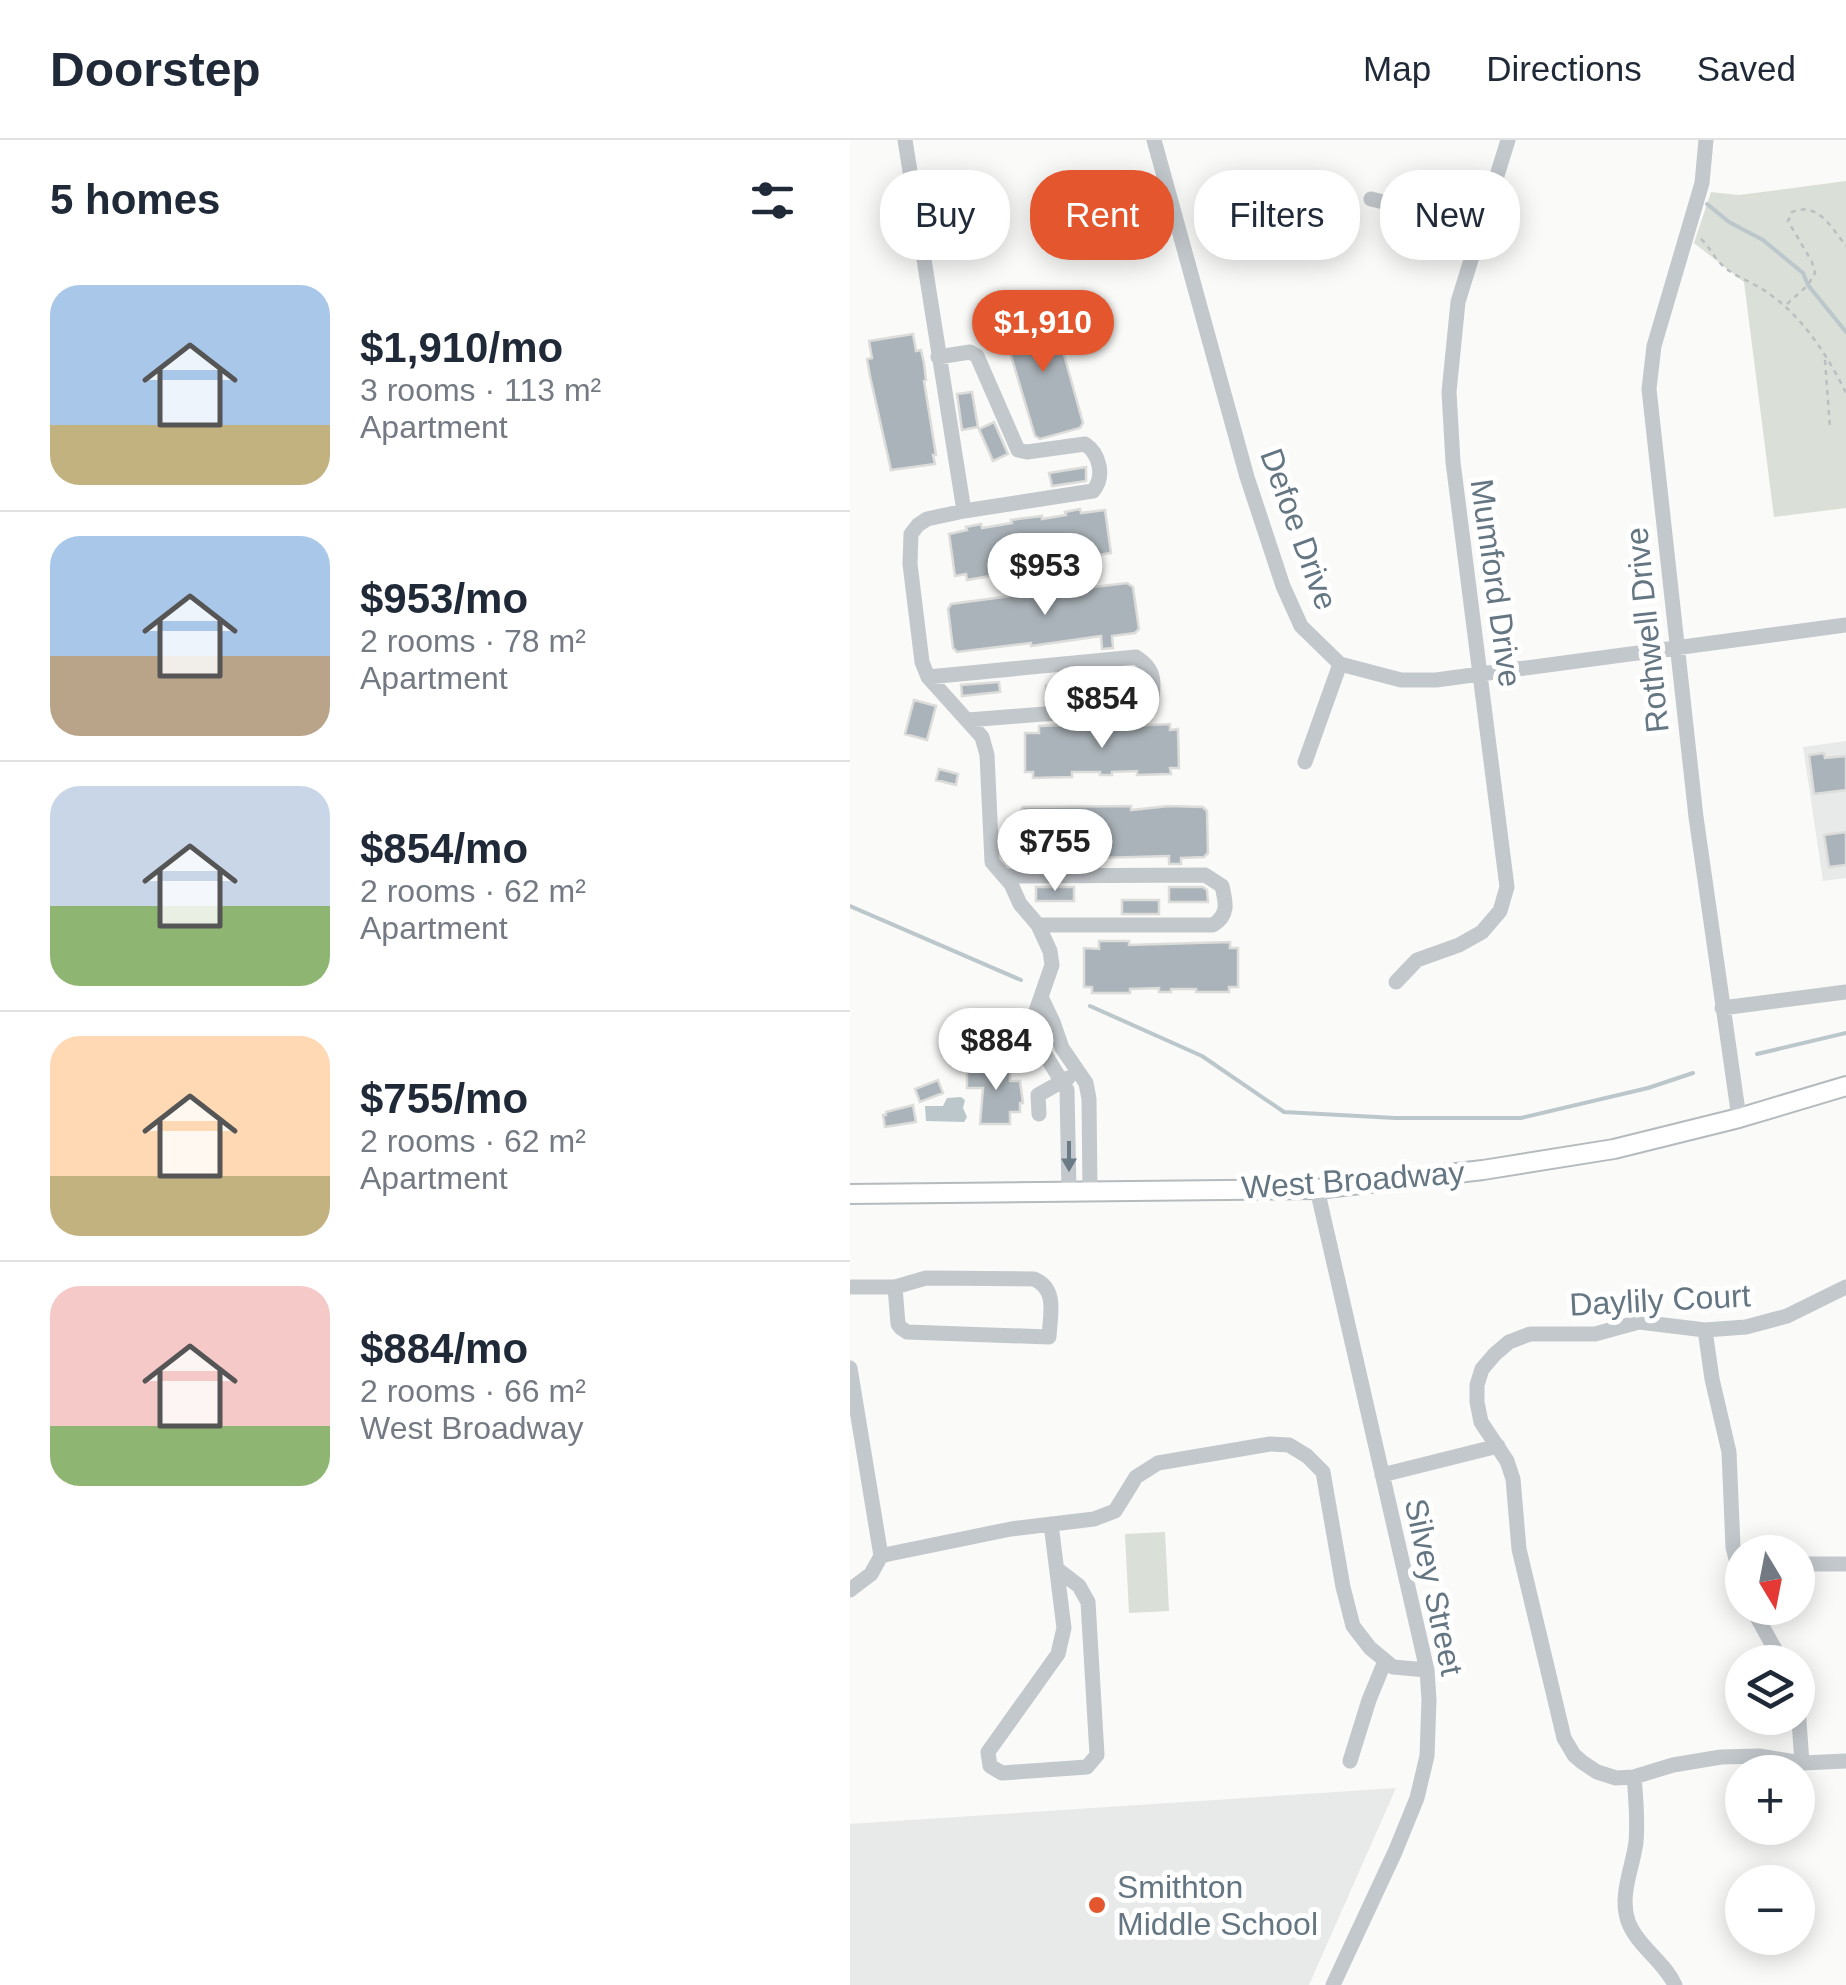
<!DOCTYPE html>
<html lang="en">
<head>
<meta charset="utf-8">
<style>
  :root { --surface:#fff; --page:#f6f6f7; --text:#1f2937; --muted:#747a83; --line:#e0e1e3; --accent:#e4572e }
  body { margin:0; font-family:Helvetica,sans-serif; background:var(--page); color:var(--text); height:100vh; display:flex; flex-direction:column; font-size:38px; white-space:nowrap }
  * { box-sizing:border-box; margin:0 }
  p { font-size:32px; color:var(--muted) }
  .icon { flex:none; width:55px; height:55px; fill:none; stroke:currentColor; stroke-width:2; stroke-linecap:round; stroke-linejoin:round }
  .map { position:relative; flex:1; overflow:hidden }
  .drawer { display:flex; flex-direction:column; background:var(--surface); width:850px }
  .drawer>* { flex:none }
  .guide { position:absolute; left:30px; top:30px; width:815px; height:90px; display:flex; gap:20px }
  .needle { width:65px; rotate:170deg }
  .buttons { position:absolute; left:875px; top:1395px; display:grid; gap:20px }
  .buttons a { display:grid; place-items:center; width:90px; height:90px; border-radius:50%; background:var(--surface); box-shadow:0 5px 25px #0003; font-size:50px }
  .price { position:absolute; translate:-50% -85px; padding:0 22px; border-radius:35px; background:#fff; color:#222; font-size:32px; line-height:65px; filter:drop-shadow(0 2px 5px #0008) }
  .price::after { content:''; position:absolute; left:50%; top:60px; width:30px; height:22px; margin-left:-15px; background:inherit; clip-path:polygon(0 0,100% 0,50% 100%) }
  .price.current { background:var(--accent); color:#fff }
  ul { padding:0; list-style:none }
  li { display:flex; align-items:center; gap:30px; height:250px; padding:0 50px }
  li+li { border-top:2px solid var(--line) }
  li span { display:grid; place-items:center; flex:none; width:280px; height:200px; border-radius:30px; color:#555 }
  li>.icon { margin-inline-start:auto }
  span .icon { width:120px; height:120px; fill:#fffc; stroke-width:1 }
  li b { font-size:42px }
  h2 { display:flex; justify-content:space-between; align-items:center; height:120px; padding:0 50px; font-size:42px }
  .pill { padding:0 35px; border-radius:40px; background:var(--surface); box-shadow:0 5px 25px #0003; font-size:35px; line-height:90px }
  .pill.current { background:var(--accent); color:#fff }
  header { display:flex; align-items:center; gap:60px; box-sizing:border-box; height:140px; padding:0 50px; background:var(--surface); border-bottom:2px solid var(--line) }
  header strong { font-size:48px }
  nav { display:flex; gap:55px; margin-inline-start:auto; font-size:35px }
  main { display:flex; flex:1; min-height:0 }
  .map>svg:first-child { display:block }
  .built { fill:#e8e9e9 }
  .green { fill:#dadfd7 }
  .water { fill:#bbc7cb }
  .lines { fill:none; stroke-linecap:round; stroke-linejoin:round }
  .stream { stroke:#bbc7cb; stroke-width:4 }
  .building { fill:#aab3b9; stroke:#dcdcda; stroke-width:2.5 }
  .major-casing { stroke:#b5babe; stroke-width:22 }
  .path { stroke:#bbbfc2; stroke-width:2.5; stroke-dasharray:5 5; stroke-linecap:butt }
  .minor { stroke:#c3c8cc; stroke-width:15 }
  .major { stroke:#fff; stroke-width:18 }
  .oneway { fill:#6a7a87 }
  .poi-dot { fill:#e4572e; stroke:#fff; stroke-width:4 }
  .labels { text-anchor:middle; stroke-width:10; stroke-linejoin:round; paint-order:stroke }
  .street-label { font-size:32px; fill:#657683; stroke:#fff }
  .poi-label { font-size:32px; fill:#657683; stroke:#fff; text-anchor:start }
</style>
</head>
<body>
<header>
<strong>Doorstep</strong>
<nav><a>Map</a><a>Directions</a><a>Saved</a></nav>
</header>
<main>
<section class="drawer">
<h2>5 homes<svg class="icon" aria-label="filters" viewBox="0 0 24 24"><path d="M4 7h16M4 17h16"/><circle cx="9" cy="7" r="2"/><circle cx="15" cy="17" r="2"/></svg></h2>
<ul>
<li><span style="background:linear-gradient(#a9c7e8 70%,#c2b280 0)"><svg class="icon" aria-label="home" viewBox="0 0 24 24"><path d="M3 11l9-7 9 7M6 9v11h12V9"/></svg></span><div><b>$1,910/mo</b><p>3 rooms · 113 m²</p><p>Apartment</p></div></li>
<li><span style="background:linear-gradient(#a9c7e8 60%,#b9a48a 0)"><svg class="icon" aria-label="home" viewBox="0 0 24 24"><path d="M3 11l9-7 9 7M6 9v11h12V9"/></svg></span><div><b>$953/mo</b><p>2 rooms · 78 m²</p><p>Apartment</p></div></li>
<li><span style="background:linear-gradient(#c9d6e8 60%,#8fb573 0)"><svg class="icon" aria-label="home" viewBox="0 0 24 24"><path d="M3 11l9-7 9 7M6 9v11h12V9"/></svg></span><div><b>$854/mo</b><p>2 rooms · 62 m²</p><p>Apartment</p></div></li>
<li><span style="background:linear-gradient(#ffd9b3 70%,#c2b280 0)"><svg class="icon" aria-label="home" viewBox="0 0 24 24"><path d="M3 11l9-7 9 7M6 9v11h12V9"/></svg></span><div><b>$755/mo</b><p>2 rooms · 62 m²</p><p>Apartment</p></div></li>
<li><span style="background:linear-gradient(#f6c9c9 70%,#8fb573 0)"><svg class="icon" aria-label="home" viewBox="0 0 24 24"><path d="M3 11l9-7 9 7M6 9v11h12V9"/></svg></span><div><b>$884/mo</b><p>2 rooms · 66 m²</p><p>West Broadway</p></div></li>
</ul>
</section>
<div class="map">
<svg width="996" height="1845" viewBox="0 0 996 1845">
  <rect width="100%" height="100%" fill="#fafaf8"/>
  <path class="built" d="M996,601V738L973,741L953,607Z
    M546,1648L459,1845H0V1684Z"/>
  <path class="green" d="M996,41V368L924,377L894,142L844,103L861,52L889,55Z
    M315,1392L319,1471L279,1473L275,1394Z"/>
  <path class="water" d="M111,957L115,960L113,968L117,977L114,982L76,981L75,966H93L97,958Z"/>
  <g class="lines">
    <path class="stream" d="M857,64L879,82L913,100L953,133L958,145L996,192
      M0,766L171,840
      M240,866L352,916L434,972L545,978H671L798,948L843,933
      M907,914L996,893"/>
  </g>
  <path class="building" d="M195,171L201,175L206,186L233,283L230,288L190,299L185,296L153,189L156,183Z
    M63,194L66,211L71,210L74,223L76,240L74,241L86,315H83L85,324L41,330L20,236L17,219L22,218L19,201Z
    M122,252L128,287L112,290L107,254Z
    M144,282L158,314L143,321L129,289Z
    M236,327V341L202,346L199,333Z
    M230,369L231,373L255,370L261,413L200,423V426L169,431V428L139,432L140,436L117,440L116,434L105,436L99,394L117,390L116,387L131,384L132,388L162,383L161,380L175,378L192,376V379L216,375L215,372Z
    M277,443L283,447L289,489L285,493L262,496L263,508L252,509L251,496L181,506V503L107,512L103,508L98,469L101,464L204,450L205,454L244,447Z
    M281,529V544L244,546V532Z
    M149,542L150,552L112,556L111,545Z
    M233,544L234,558L197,561L196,546Z
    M64,560L86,566L77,600L55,594Z
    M320,584V590L328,589L329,628H320L321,634L287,635V631L262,632V635H250V632H222V637L183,638V632H175V593H189V586L220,585V589Z
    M974,613L975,618L996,616V650L964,654L959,615Z
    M89,629L108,634L106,645L86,640Z
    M281,666V670L319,666L353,667L357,671L358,713L354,717L331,718V724H319V716L247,718V714L173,715L170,711V672L173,667Z
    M996,692V725L979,727L974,695Z
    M186,747H224V761H186Z
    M319,747H353L357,750L358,762H319Z
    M272,760H309V774H272Z
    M249,801H279V805L380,802V808H388V847H379V852H346V849H321V852H309V848L280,849V853H242V847H234V808L249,809Z
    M117,927H160V941H170L173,963H170V972H160V984H130L133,948H117Z
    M88,940L93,953L70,962L65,949Z
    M63,965L66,982L35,987L33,975H36V972Z"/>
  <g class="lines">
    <g class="major-casing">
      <path id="major" d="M0,1054L467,1049L633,1030L764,1009L889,978L996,946"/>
    </g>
    <path class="path" d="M851,99C859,106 863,116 871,124C884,137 903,142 918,153C952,176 978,216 996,253
      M937,164L958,145L965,133L962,122L938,81L942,72C968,61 982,88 996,106
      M975,220L980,288"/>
    <path class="minor" d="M55,0L114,371L77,379L68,385L61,394L60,424L72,522L78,537L132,597L137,615L142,722L161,744L170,764L188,785L200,811L202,825L185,874V891L191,908L217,950L219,1051
      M304,0L397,337L433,446L451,486L490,524L551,540H586L996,485
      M856,0L852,43L804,206L799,249L846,677L889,978
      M521,59L630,85
      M88,217L120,212L127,216L168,310L177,312L235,304C250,314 255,337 243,351L114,371
      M78,537L286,517C303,528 305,538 302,558L293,566L118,580
      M455,622L490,524
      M155,736L355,735L372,746C376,763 379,775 363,785H188
      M546,842L567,820L609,805L632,792L650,771L657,747L603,322L599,252L608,162L658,0
      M192,859L203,882L212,908L236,943L239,959L240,1051
      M872,868L996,852
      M189,974L188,955L218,938
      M467,1049L577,1530L579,1560L577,1616L567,1658L545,1712L483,1845
      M0,1147H45L76,1138L184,1139C208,1149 200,1175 199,1197L57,1192L51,1188L48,1184L45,1147
      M996,1147L937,1176L896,1187L855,1190L789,1182L745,1194H680L659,1202L645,1214L632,1229L627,1245V1262L631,1282L657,1321L663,1339L669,1409L714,1598L724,1615L732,1622L747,1632L766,1638L784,1637L823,1625L871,1617L909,1616L952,1623L996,1621
      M855,1190L862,1239L879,1312L883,1407L892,1443
      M0,1228L31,1416
      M532,1335L648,1306
      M201,1384L214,1488L208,1514L138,1612L140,1626L152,1633L237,1627L247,1615L238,1462L229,1446L207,1429
      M948,1424H996
      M0,1450L21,1434L31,1416L39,1414L161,1389L244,1379L265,1371L286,1337L308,1323L420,1304L439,1305L457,1316L473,1332L493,1447L503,1486L520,1508L543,1527L577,1530
      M902,1468L932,1522
      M948,1567L952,1623
      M500,1621L519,1560L535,1521
      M784,1637C786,1659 788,1680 786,1702C783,1727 769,1755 778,1781C787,1806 814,1821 825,1845"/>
    <use href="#major" class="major"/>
  </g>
  <defs><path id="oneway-solid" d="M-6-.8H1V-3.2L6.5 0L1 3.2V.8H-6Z" transform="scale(2.5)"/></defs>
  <use class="oneway" href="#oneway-solid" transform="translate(219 1016) rotate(90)"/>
  <circle class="poi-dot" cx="247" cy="1765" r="10"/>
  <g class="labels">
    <g class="street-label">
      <text transform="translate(449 389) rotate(70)" y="11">Defoe Drive</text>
      <text transform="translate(646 443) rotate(82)" y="11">Mumford Drive</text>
      <text transform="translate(797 490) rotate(-96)" y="11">Rothwell Drive</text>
      <text transform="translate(503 1040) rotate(-4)" y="11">West Broadway</text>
      <text transform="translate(810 1160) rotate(-3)" y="11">Daylily Court</text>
      <text transform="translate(584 1447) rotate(78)" y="11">Silvey Street</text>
    </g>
    <g class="poi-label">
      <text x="267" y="1758">Smithton<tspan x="267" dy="37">Middle School</tspan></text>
    </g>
  </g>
</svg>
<div class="buttons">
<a><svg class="needle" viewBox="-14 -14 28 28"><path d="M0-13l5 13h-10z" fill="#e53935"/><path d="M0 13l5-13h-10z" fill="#747a83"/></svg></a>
<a><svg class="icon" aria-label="layers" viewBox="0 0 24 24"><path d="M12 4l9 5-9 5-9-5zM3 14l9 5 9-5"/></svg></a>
<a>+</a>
<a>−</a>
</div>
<b class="price current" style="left:193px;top:235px">$1,910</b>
<b class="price" style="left:195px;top:478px">$953</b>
<b class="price" style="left:252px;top:611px">$854</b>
<b class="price" style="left:205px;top:754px">$755</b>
<b class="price" style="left:146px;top:953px">$884</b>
<div class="guide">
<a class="pill">Buy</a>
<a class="pill current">Rent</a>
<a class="pill">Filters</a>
<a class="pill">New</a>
</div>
</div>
</main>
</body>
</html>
